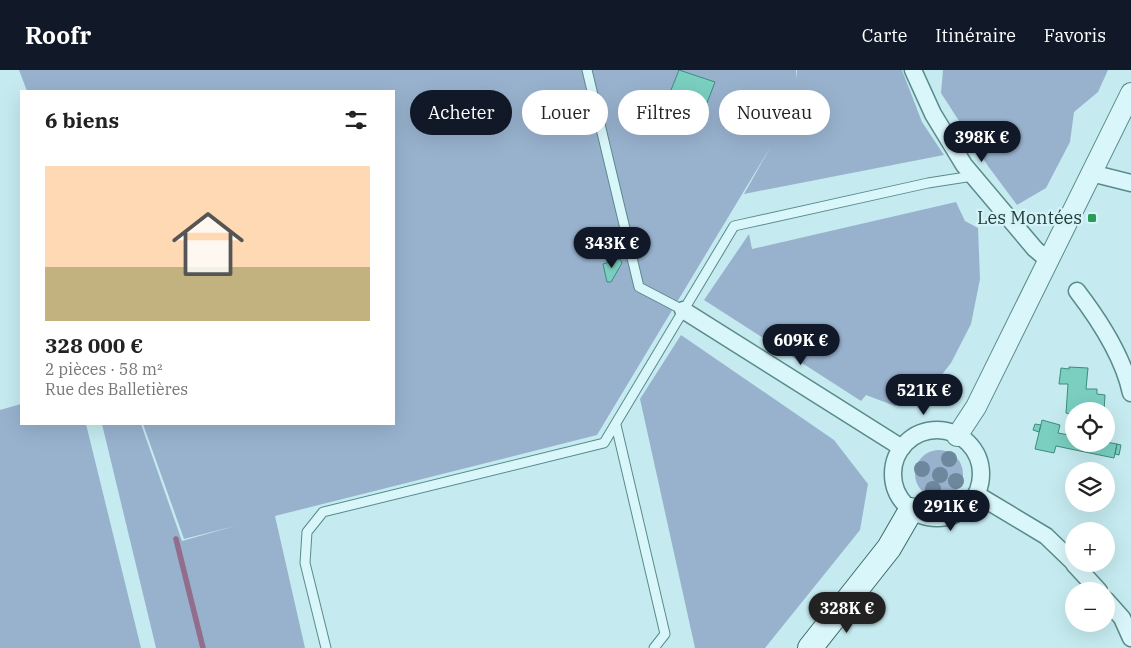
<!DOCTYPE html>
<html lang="fr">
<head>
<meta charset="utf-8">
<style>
  :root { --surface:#fff; --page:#f2f2f2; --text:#222; --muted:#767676; --accent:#111827 }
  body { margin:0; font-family:"IBM Plex Serif",serif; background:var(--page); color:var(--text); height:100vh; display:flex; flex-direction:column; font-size:19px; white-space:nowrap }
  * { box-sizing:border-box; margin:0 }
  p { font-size:16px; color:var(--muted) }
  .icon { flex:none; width:28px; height:28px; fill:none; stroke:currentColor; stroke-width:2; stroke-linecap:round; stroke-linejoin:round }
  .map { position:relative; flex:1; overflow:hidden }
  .side { position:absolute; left:20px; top:20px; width:375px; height:335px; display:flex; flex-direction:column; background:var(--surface); border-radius:0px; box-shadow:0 5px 20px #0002 }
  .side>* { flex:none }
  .guide { position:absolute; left:410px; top:20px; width:475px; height:45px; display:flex; gap:10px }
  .tools { position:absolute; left:1065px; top:332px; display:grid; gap:10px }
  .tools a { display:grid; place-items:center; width:50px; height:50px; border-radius:50%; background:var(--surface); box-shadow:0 5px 20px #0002; font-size:25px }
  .price { position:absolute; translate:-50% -42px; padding:0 11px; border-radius:18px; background:var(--accent); color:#fff; font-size:16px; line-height:32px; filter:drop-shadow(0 1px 2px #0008) }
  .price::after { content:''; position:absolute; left:50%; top:30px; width:15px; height:11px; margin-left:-8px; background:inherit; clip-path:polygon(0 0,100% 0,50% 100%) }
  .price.active { background:#222; color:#fff }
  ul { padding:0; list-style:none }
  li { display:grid; align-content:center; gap:10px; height:265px; padding:0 25px }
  li span { display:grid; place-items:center; height:155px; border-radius:0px; color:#555 }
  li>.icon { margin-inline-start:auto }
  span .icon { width:90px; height:90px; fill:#fffc; stroke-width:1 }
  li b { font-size:21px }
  h2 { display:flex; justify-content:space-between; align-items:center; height:60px; padding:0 25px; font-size:21px }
  .chip { padding:0 18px; border-radius:22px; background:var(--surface); box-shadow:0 5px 20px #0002; font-size:18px; line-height:45px }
  .chip.active { background:var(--accent); color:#fff }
  header { display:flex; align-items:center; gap:30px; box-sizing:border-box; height:70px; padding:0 25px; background:var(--accent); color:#fff }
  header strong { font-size:24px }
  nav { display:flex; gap:28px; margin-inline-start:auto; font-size:18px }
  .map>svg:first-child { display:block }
  .green { fill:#98b2ce }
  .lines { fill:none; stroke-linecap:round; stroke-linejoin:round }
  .stream { stroke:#926d8c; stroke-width:5.5 }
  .building { fill:#7acfc0; stroke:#3f8b7d }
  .service-casing { stroke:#5a8b89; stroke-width:11 }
  .minor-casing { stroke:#5a8b89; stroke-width:19 }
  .tertiary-casing { stroke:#5a8b89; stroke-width:22 }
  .secondary-casing { stroke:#3d6d69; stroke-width:26 }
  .service { stroke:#d9f6fa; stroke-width:9 }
  .minor { stroke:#d9f6fa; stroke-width:16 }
  .tertiary { stroke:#d9f6fa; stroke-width:20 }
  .secondary { stroke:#d9f6fa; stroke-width:24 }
  .tree { fill:#6d879c }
  .poi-dot { fill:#289d58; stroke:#d5f3f7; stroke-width:2 }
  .labels { text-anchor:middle; stroke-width:4.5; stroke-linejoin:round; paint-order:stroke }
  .poi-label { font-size:18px; fill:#1f3b38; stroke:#d5f3f7; text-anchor:end }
</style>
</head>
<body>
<header>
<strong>Roofr</strong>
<nav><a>Carte</a><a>Itinéraire</a><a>Favoris</a></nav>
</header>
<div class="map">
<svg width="1131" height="578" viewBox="0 0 1131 578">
  <rect width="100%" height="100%" fill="#c5ebf0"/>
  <path class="green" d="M19,0H796V9L797,0H902L922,52L944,85L744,124L771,76L597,365L275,446L305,578H156L102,354H141L182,471L235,456L184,469L143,354H394V21H27Z
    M943,0H1108L1098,22L1074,42L1070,72L1046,118L1017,135L988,96L941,23Z
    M956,132L965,151L978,158L980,209L971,254L951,293L922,330L895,336L866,325L861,331L704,230L749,164L752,179Z
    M681,265L834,370L868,414L860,460L765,578H695L640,329Z
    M21,334V354H86L141,578H0V340Z
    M915 404a24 24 0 1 1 48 0a24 24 0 1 1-48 0Z"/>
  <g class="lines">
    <path class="stream" d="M176,469L203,578"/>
  </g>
  <path class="building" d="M679,0L715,12L707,33L671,20Z
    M620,189L622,193L611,212H607L603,194Z
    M1069,297L1088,298L1086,319H1097V324L1105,325L1104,341H1074V345L1066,343L1068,314H1059L1061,298L1069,299Z
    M1042,350L1060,355L1058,363L1074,366V374H1106V372L1117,374L1114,388L1056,376L1054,383L1035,379Z
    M1035,354L1041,355L1039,362L1033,360Z
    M1117,374L1121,375L1119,385L1115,384Z"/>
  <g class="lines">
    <g class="service-casing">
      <path id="service" d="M587,0L639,217L683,240
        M616,355L665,564L654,578
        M326,578L305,493L307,462L323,442L604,373L734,156L928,113L973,106"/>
    </g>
    <g class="minor-casing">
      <path id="minor" d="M913,0L933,44L964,95L1035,179L1048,190
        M1091,103L1131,113
        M1077,221C1100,251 1123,286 1131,323
        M683,240L902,378
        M893 404a44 44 0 1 1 88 0a44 44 0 1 1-88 0Z
        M976,424L1046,466L1074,493
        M1074,494L1099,521
        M1106,530L1122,548L1131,568"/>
    </g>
    <g class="tertiary-casing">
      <path id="tertiary" d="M957,366L976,337L1131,23"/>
    </g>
    <g class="secondary-casing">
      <path id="secondary" d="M810,578L889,478L911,440"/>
    </g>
    <use href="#service" class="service"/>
    <use href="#minor" class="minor"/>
    <use href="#tertiary" class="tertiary"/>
    <use href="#secondary" class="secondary"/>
  </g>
  <g class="tree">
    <circle cx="949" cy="389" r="8"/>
    <circle cx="922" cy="399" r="8"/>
    <circle cx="940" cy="405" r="8"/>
    <circle cx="956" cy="411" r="8"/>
    <circle cx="933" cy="419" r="8"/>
  </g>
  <rect class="poi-dot" x="1087" y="143" width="10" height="10" rx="2.5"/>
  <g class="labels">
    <g class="poi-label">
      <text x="1082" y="154">Les Montées</text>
    </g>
  </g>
</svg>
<div class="tools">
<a><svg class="icon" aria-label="locate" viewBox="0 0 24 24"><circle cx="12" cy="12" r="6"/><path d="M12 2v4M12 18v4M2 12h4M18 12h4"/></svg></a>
<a><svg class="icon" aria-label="layers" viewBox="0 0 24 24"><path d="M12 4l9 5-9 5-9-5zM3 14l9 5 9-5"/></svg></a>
<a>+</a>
<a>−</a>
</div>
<b class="price" style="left:982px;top:93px">398K €</b>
<b class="price" style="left:612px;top:199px">343K €</b>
<b class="price" style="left:801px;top:296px">609K €</b>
<b class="price" style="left:924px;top:346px">521K €</b>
<b class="price" style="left:951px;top:462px">291K €</b>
<b class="price active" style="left:847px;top:564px">328K €</b>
<div class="guide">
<a class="chip active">Acheter</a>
<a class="chip">Louer</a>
<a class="chip">Filtres</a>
<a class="chip">Nouveau</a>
</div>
<section class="side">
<h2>6 biens<svg class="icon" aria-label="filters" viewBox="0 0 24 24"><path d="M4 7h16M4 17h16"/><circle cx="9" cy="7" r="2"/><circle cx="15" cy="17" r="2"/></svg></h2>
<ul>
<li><span style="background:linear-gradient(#ffd9b3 65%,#c2b280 0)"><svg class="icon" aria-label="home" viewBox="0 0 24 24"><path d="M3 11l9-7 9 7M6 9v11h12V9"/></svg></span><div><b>328 000 €</b><p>2 pièces · 58 m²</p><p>Rue des Balletières</p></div></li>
</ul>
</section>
</div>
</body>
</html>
